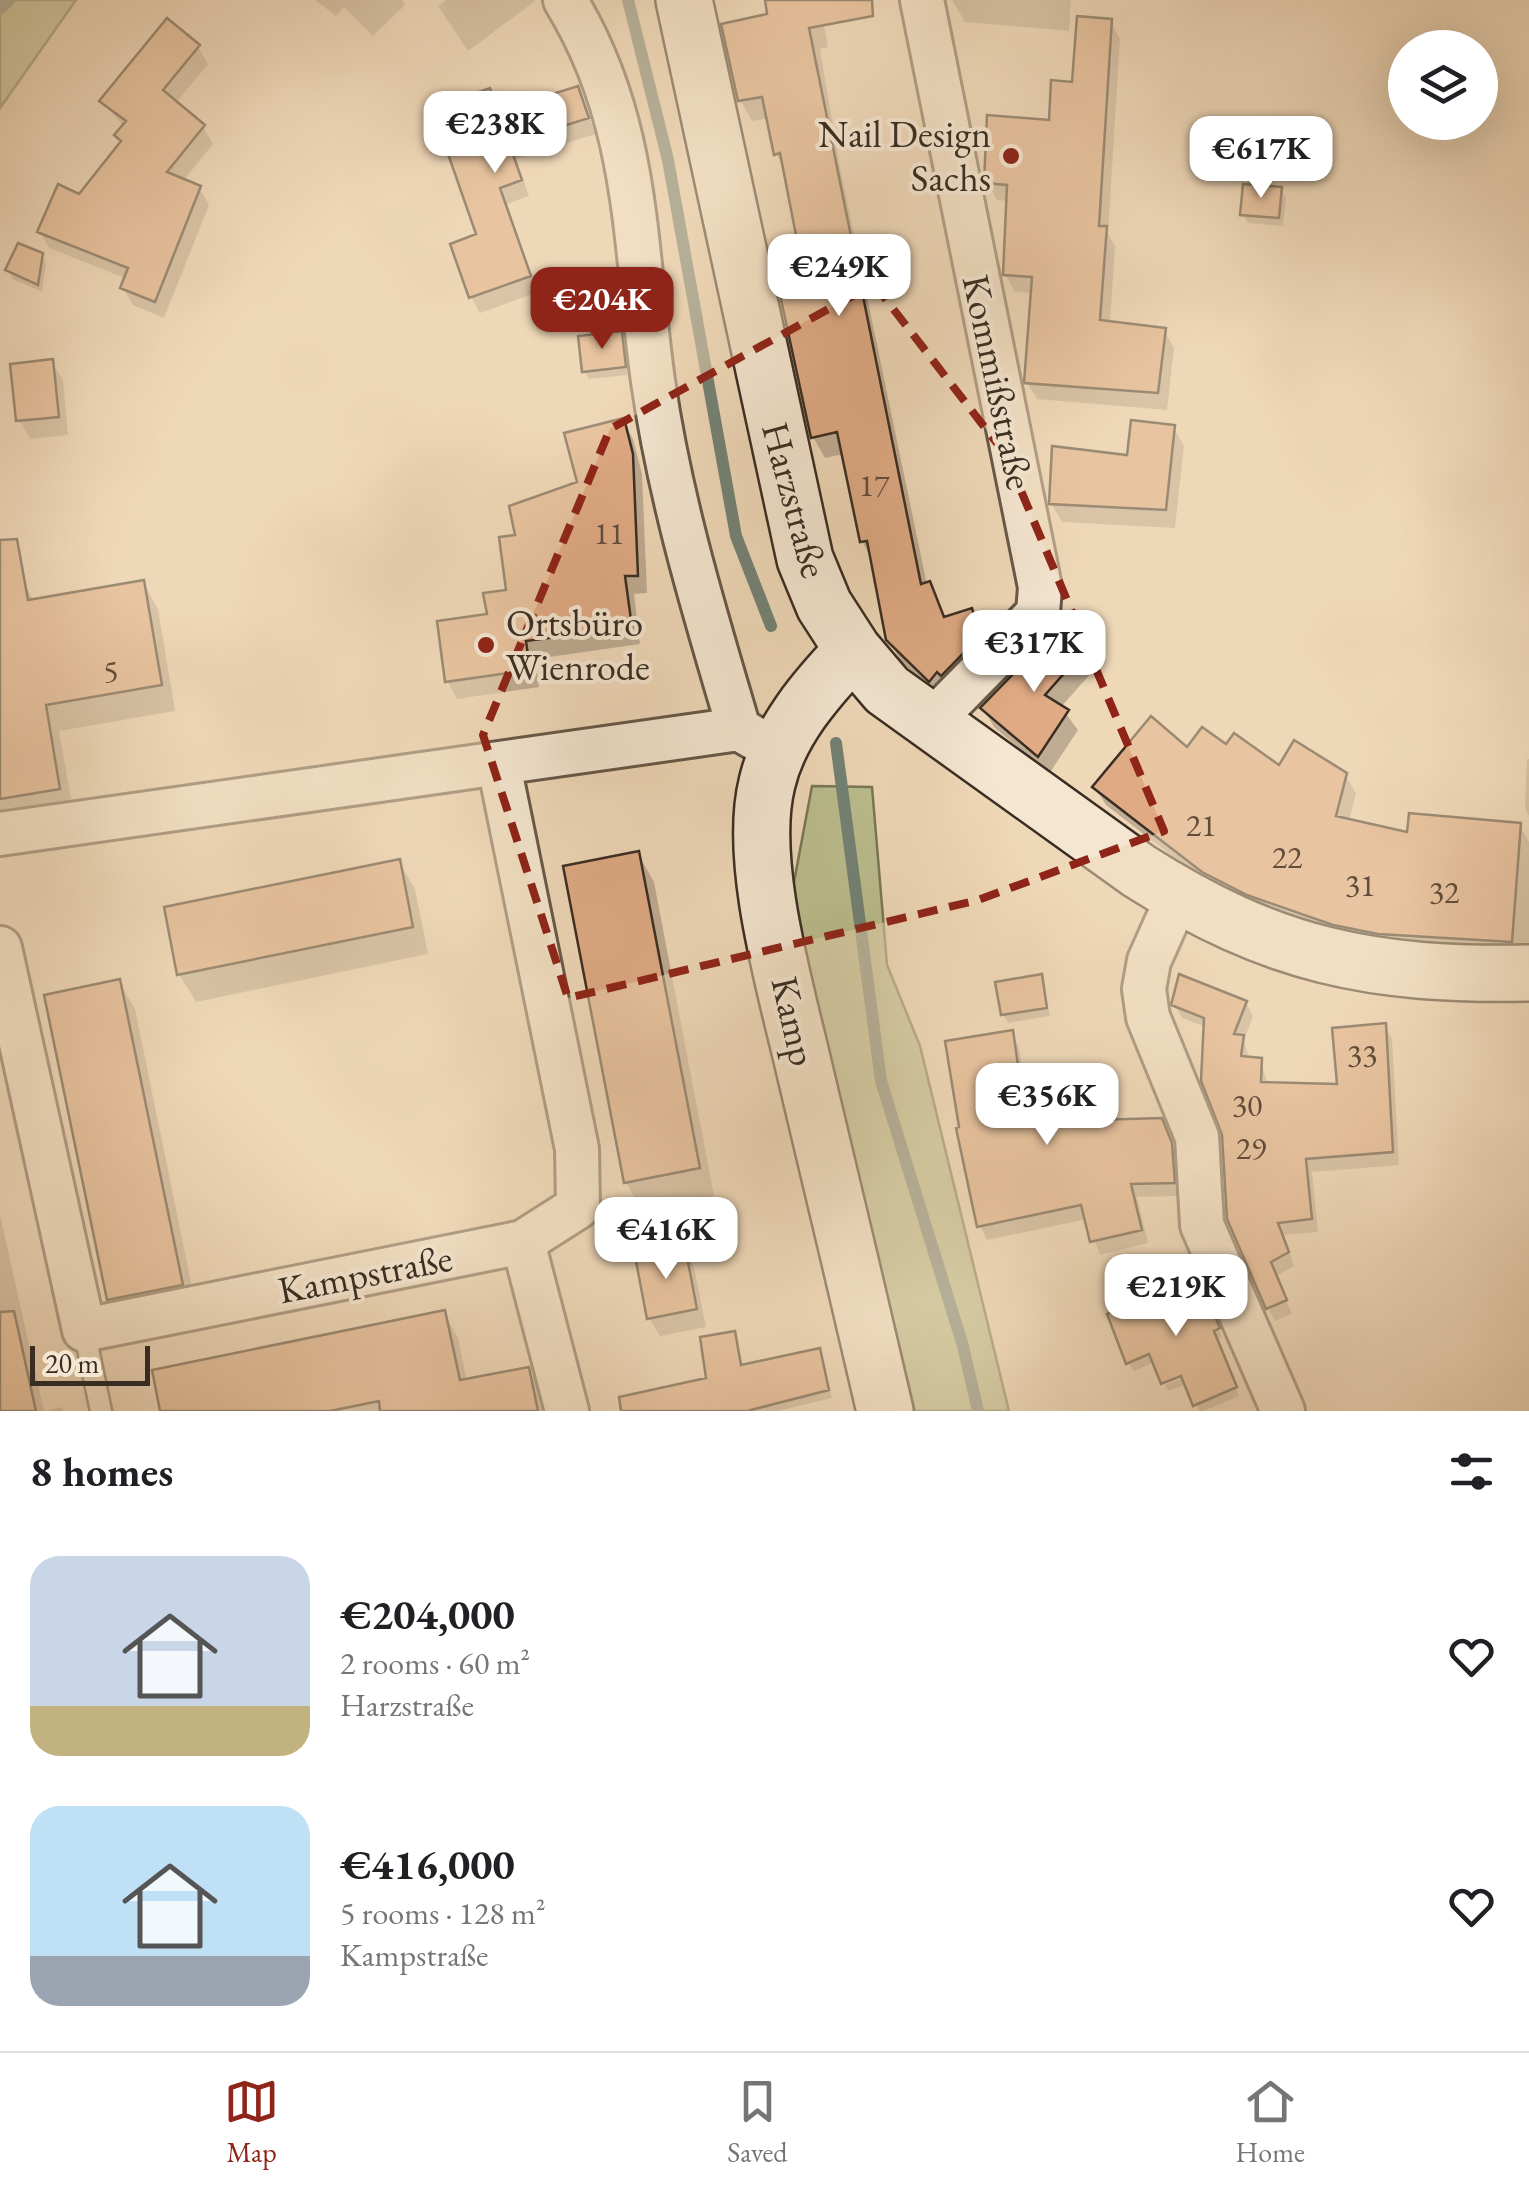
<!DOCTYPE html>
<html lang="en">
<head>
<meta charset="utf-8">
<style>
  :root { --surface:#fff; --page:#f6f6f6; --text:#202124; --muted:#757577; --line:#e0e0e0; --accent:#8f2418 }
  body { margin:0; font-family:"EB Garamond",serif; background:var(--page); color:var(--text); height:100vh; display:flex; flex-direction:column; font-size:38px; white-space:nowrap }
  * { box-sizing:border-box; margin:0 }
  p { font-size:32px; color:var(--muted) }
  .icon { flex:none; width:55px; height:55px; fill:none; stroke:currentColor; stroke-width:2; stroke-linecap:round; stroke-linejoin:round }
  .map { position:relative; height:1411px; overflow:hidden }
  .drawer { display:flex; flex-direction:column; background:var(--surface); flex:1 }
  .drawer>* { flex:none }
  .buttons { position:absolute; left:1388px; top:30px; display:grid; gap:20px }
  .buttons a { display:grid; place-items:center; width:110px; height:110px; border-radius:50%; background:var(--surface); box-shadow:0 10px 40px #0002; font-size:50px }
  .scale { position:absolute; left:30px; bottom:25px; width:120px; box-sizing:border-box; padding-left:10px; border:5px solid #392d23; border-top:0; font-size:28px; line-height:35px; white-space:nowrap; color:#392d23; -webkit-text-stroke:8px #f5e6d1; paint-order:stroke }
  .price { position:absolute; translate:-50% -85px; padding:0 22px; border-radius:20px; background:#fff; color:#222; font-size:32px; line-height:65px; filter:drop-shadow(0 2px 5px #0008) }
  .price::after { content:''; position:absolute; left:50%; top:60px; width:30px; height:22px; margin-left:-15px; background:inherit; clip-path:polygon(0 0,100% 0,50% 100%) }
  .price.current { background:var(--accent); color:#fff }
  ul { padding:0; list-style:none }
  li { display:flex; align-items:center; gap:30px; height:250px; padding:0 30px }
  li span { display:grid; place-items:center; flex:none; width:280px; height:200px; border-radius:30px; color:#555 }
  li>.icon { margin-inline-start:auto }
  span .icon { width:120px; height:120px; fill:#fffc; stroke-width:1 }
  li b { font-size:42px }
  h2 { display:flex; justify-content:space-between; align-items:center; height:120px; padding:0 30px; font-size:42px }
  .tabs { display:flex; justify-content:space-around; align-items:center; height:140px; border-top:2px solid var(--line); background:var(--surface); font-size:28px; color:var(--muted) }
  .tabs a { display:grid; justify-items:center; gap:5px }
  .tabs .current { color:var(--accent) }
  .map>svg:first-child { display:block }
  .green { fill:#bbbe8e; stroke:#7a7658; stroke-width:2.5 }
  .shadow { fill:#0003 }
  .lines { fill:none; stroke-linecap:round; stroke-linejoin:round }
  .stream { stroke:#738276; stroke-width:12 }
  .building { fill:#dfaa84; stroke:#392d23; stroke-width:2.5 }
  .lane-casing { stroke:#665848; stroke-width:25 }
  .street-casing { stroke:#665848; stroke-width:48 }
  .secondary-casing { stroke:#392d23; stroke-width:60 }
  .lane { stroke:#f5e6d1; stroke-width:20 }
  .street { stroke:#f5e6d1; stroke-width:42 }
  .secondary { stroke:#f5e6d1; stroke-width:55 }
  .marked { fill:none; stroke:#8f2418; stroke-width:8; stroke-dasharray:20 12; stroke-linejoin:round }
  .poi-dot { fill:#8f2418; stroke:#f5e6d1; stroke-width:4 }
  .labels { text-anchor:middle; stroke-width:8; stroke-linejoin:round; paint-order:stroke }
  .number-label { font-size:32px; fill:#624c3b }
  .poi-label { font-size:38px; fill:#392d23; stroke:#f5e6d1; text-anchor:end }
  .street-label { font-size:38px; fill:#392d23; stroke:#f5e6d1 }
</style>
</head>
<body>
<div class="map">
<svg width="1529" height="1411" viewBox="0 0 1529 1411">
  <rect width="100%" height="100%" fill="#efd8b8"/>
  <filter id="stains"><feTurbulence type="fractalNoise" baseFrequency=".002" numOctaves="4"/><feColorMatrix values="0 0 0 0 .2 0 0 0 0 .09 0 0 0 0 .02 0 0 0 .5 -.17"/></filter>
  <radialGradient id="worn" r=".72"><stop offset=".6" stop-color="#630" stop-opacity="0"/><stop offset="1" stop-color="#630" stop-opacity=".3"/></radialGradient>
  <path class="green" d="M0,0H76L0,108Z
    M812,786L872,787L887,965L920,1046L1009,1411H915L791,898Z"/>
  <path class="shadow" d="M315,0H402L405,5L373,36L344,7L336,16Z
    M446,0H535V1L468,51L438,6Z
    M767,0L820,3L828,47L820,49L840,167L927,585L946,619L971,611L990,658L942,701L901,661L888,639L873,561L862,541L844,454L825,458L813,437L805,268L786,170L776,154L769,118L752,121L740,100L770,16Z
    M952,0H1071L1069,31L965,22Z
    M1110,21L1120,39L1108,234L1115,246L1110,324L1164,330L1174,348L1167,410L1037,399L1027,382L1034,293L1015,292L1005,274L1009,201L997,200L987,182L1051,123Z
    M198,47L208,64L175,104L203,127L213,144L183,181L199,188L209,205L164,318L133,305L123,288L127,279L49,248L40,231L79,197L122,144L117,135L124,127L102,101Z
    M577,89L596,134L516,159L529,196L507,204L538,292L480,313L471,297L488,91L500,113Z
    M1281,190L1286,198L1283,226L1248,223L1243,214Z
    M41,255L46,264L42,292L13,279L8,270Z
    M620,334L629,375L589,379L584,371Z
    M52,362L63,380L68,435L30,439L19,420Z
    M623,421L633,439L642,474L647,593L634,594L640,644L535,659L539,687L457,699L447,681L508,593L518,537L580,484Z
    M1173,427L1184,446L1175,528L1062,522L1051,503Z
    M23,581L34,601L143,582L158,609L175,711L59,731L74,815L0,816V585Z
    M1081,654L1092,672L1061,707L1078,730L1049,774L994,727L983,708Z
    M1226,748L1279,768L1345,775L1356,793L1349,822L1409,836L1520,826L1529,842V959L1390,951L1216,890L1106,805L1095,787L1188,750Z
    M1527,759H1529V816L1525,808Z
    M638,854L654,882L714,1196L642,1210L626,1182Z
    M399,862L415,889L428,954L196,1002L179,974Z
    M1040,977L1050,1016L1008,1023L1003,1015Z
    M119,981L135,1009L197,1312L126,1327L110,1299Z
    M1246,1003L1253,1016L1244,1040L1249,1059L1260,1060L1268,1085L1340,1087L1385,1026L1392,1039L1399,1165L1312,1172L1318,1232L1283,1235L1294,1266L1276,1276L1292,1314L1275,1321L1268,1308L1224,1134L1206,1027L1182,1018L1174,1004Z
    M1011,1033L1019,1047L1031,1125L1161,1120L1179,1159L1181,1196L1137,1197L1148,1243L1100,1255L1087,1219L987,1240L980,1226L959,1130Z
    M0,1215L44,1411L62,1407L64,1411H0Z
    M684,1248L694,1267L706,1327L660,1336L649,1318Z
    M1201,1289L1222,1337L1217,1340L1239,1396L1204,1411H1199L1187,1384L1168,1391L1165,1385L1193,1374L1155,1362L1134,1371L1129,1363Z
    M444,1313L458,1338L467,1382L528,1369L542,1394L545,1411H163Z
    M734,1334L743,1367L819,1351L832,1398L778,1411H631L709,1380Z"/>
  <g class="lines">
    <path class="stream" d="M628,0L668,160L736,536L771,626
      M0,9L9,0
      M836,743L881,1081L963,1346L978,1411"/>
  </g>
  <path class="building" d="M765,0H872L873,16L809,28L921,584L930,581L944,617L972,608L980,636L941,676L937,672L929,682L886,640L867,541L860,542L837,432L811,438L775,272L802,266L780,153L774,155L762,97L738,101L721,24L767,14Z
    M1077,16L1112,19L1099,226H1107L1100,320L1166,328L1158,393L1024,383L1032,277L1003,275L1007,185L984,183L987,115L1049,120L1051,80L1072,82Z
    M167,18L200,45L163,90L205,125L167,172L201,186L155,302L120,288L128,268L37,232L58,184L79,194L121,141L114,135L126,121L99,101Z
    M578,86L589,118L509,143L522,180L500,188L531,276L469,298L450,244L476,234L432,108L490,88L498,111Z
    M1243,184L1282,187L1279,218L1240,215Z
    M18,243L43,253L38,285L5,270Z
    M622,331L626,367L582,372L578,336Z
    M53,359L59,417L16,421L10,364Z
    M624,418L633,454L638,576H625L632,627L526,641L530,670L445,682L437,621L487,614L483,593L506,590L499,537L515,535L509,506L577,482L564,433Z
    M1131,420L1175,425L1166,510L1049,504L1052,446L1127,455Z
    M17,539L28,600L144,580L162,685L46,705L60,789L0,799V540Z
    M1055,631L1083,652L1045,695L1069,710L1038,757L980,708Z
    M1151,716L1187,747L1202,727L1226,744L1234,733L1279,765L1294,740L1347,773L1336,816L1407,832L1409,813L1521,823L1512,942L1378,934L1333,925L1247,895L1202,872L1092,787Z
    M639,851L700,1168L624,1183L563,866Z
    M400,859L413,927L177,975L164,907Z
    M1042,974L1047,1008L1001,1015L995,982Z
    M1179,974L1247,1001L1234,1034L1244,1035L1241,1056L1262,1058L1261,1082L1337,1084L1332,1028L1386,1023L1393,1152L1306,1159L1312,1219L1278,1223L1289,1252L1271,1262L1287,1300L1266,1309L1227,1219L1222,1135L1201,1081L1204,1018L1171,1005Z
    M120,979L183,1285L107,1300L44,995Z
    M1013,1030L1026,1122L1162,1118L1172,1143L1175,1183L1131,1184L1142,1230L1090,1242L1081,1205L977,1227L956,1128L959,1127L945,1041Z
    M685,1246L697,1309L647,1319L635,1256Z
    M1198,1277L1220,1328L1214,1331L1237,1387L1193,1406L1181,1376L1161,1384L1149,1354L1126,1364L1107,1314Z
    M445,1310L460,1380L529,1367L538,1411H380L379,1401L330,1411H160L152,1370Z
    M14,1311L36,1411H0V1312Z
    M735,1331L741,1365L820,1348L829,1390L747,1411H621L619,1397L706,1378L700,1337Z"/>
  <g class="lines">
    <g class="lane-casing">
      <path id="lane" d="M84,1330L101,1411"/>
    </g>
    <g class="street-casing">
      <path id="street" d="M565,0C640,122 634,246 653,381C670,500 705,614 739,729
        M922,0L1040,587L1038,613L929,724
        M0,834L739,729L777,751
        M1178,896L1149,961L1144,989L1148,1017L1197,1137L1202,1225L1283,1411
        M0,948L84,1330L523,1242L578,1207L577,1149L499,765
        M523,1242L567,1411"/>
    </g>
    <g class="secondary-casing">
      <path id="secondary" d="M684,0L805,559L824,605L853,650L887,690L1139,871C1273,956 1372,976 1529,973
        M853,650C817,688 779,731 767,783C747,863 788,996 806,1076C833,1188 859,1299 885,1411"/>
    </g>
    <use href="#lane" class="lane"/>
    <use href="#street" class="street"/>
    <use href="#secondary" class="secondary"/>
  </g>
  <path d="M0 0H1529V1411H0ZM874,284L1006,455L1164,831L978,900L568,998L483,735L610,429Z" fill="#efd8b8" fill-opacity=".55" fill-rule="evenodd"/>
  <path class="marked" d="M874,284L1006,455L1164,831L978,900L568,998L483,735L610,429Z"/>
  <g class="poi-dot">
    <circle cx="1011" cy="156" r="10"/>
    <circle cx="486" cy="645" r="10"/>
  </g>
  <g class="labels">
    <g class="number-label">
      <text x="874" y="496">17</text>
      <text x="609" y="544">11</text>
      <text x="111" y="682">5</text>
      <text x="1201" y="836">21</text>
      <text x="1287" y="868">22</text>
      <text x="1360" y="896">31</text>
      <text x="1444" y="903">32</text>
      <text x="1362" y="1066">33</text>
      <text x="1247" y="1116">30</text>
      <text x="1251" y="1159">29</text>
    </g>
    <g class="poi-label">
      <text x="991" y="147">Nail Design<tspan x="991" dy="44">Sachs</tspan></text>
      <text x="506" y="636" text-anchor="start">Ortsbüro<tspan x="506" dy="44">Wienrode</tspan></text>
    </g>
    <g class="street-label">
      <text transform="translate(998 382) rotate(78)" y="13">Kommißstraße</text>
      <text transform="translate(795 500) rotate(75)" y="13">Harzstraße</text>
      <text transform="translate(794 1021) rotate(77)" y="13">Kamp</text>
      <text transform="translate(365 1274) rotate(-11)" y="13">Kampstraße</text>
    </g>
  </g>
  <rect width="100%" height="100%" filter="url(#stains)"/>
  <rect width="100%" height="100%" fill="url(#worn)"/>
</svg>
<div class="buttons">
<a><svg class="icon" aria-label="layers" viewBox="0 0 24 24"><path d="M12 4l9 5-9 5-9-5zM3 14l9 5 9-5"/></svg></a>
</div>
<div class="scale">20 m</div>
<b class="price" style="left:495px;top:176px">€238K</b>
<b class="price" style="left:1261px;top:201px">€617K</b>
<b class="price" style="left:839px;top:319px">€249K</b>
<b class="price current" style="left:602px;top:352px">€204K</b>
<b class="price" style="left:1034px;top:695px">€317K</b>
<b class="price" style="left:1047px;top:1148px">€356K</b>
<b class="price" style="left:666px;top:1282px">€416K</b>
<b class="price" style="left:1176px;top:1339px">€219K</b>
</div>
<section class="drawer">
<h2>8 homes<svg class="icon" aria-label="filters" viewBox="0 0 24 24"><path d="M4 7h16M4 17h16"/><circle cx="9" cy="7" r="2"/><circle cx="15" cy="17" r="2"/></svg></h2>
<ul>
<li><span style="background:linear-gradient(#c9d6e8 75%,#c2b280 0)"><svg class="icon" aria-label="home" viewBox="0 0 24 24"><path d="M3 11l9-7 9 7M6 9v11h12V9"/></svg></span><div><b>€204,000</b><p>2 rooms · 60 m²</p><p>Harzstraße</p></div><svg class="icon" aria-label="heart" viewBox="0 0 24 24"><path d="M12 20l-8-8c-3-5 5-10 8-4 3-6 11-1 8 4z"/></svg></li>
<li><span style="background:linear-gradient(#bfe0f5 75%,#9aa5b1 0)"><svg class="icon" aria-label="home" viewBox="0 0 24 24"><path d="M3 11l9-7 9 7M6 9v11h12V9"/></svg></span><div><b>€416,000</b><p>5 rooms · 128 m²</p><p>Kampstraße</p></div><svg class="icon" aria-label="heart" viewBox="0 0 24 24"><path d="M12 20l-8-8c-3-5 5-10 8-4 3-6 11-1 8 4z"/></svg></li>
</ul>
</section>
<nav class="tabs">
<a class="current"><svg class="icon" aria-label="map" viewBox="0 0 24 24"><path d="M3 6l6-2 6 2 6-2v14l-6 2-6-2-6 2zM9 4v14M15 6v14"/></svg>Map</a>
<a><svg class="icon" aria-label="saved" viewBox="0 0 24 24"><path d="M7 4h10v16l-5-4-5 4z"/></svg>Saved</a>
<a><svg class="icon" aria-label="home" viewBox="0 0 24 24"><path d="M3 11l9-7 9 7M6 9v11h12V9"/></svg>Home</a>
</nav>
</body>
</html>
